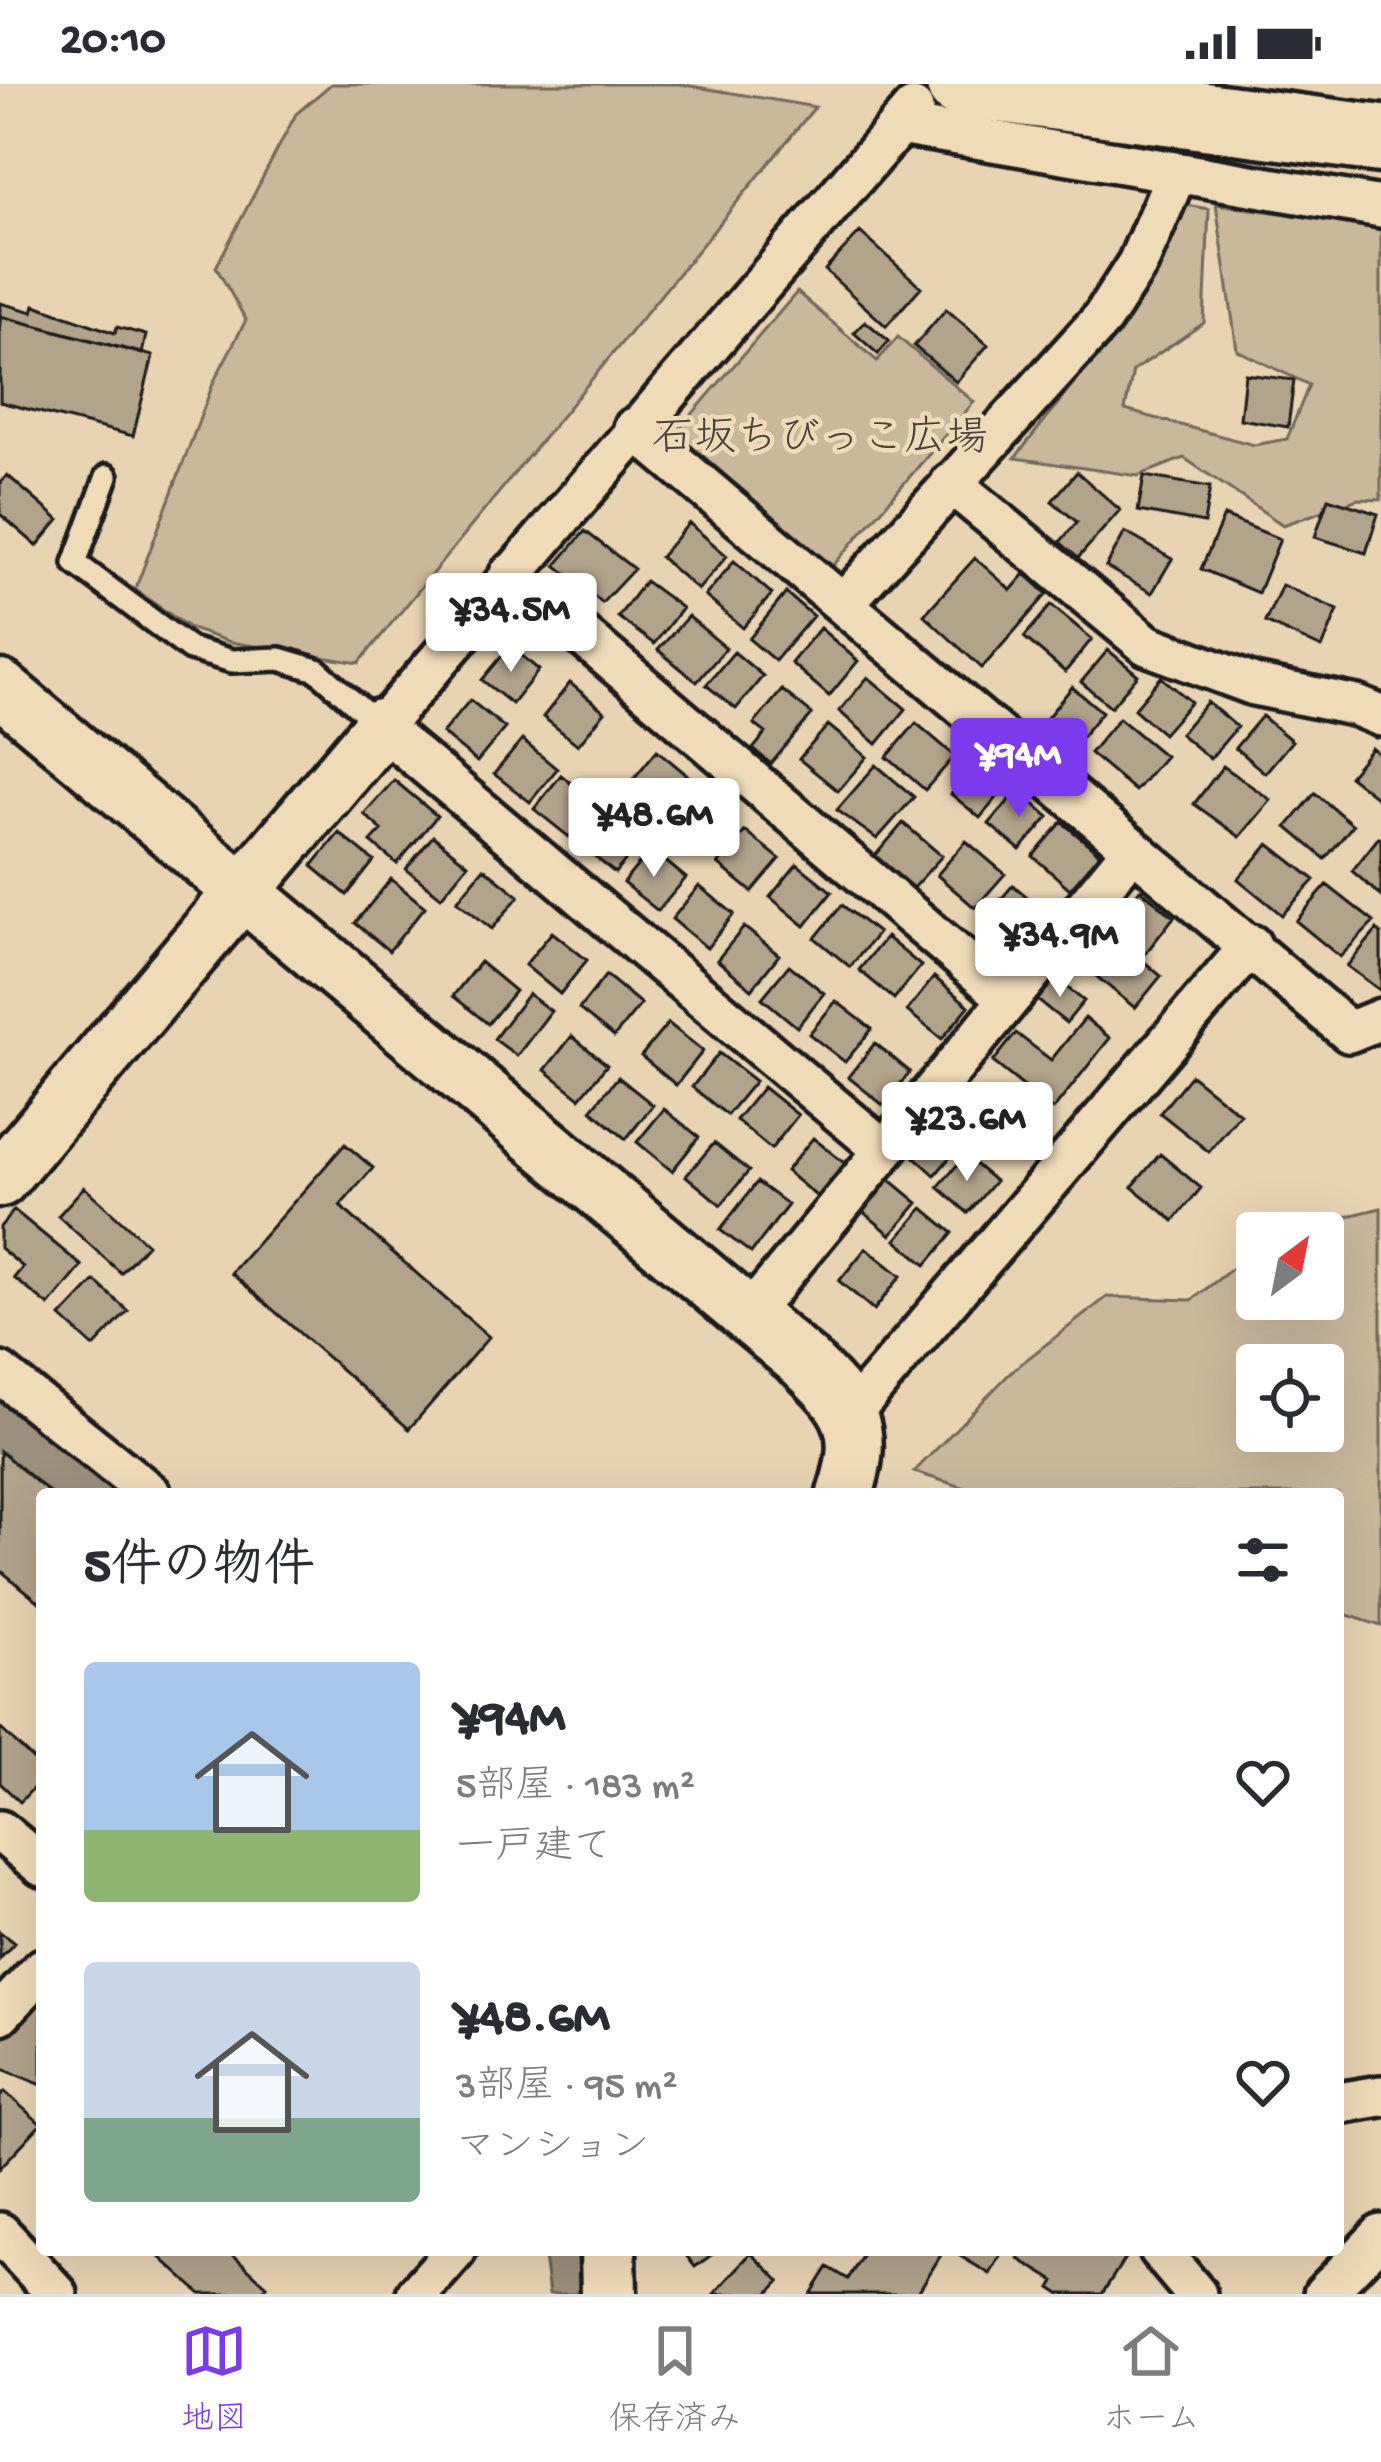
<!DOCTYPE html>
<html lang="ja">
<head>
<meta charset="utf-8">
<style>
  :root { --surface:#fff; --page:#f7f7f7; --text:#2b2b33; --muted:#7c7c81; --line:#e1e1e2; --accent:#7c3aed }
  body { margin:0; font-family:"Gochi Hand","Klee One",sans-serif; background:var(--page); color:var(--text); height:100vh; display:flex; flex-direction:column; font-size:45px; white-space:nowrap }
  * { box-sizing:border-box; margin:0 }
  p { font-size:39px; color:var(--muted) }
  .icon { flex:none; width:66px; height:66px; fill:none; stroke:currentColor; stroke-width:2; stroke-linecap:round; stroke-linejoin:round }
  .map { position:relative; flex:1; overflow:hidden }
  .side { position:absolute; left:36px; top:1404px; width:1308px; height:768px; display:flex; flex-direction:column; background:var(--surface); border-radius:12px; box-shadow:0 12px 48px #0002 }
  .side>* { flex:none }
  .needle { width:78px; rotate:32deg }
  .controls { position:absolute; left:1236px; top:1128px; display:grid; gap:24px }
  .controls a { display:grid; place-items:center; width:108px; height:108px; border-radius:12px; background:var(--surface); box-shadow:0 12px 48px #0002; font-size:60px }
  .price { position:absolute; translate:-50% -102px; padding:0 27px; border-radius:12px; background:#fff; color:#222; font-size:39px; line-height:78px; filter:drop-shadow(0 3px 6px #0008) }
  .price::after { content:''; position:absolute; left:50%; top:72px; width:36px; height:27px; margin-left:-18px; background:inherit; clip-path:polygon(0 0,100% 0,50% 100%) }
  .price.current { background:var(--accent); color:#fff }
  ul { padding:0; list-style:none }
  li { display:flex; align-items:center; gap:36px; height:300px; padding:0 48px }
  li span { display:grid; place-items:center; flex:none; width:336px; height:240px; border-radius:12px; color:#555 }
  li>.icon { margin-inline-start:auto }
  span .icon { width:144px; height:144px; fill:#fffc; stroke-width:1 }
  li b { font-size:51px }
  h2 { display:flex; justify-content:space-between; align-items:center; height:144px; padding:0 48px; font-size:51px }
  .status { display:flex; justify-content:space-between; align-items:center; height:84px; padding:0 60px; background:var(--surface); direction:ltr }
  .status svg { height:33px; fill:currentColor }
  .tab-bar { display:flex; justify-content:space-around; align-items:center; height:168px; border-top:3px solid var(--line); background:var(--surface); font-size:33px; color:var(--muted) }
  .tab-bar a { display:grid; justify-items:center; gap:6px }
  .tab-bar .current { color:var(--accent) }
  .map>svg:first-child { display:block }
  .green { fill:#cab89d; stroke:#736a5c; stroke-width:3; fill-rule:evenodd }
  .water { fill:#9c907b; stroke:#696255; stroke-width:3 }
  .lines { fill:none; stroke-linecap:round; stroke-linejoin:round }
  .river { stroke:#9c907b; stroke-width:66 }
  .building { fill:#b2a38b; stroke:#1c1c1c; stroke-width:3 }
  .lane-casing { stroke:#1c1c1c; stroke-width:30 }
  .street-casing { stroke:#1c1c1c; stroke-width:48 }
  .secondary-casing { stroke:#1c1c1c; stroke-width:63 }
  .highway-casing { stroke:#1c1c1c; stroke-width:75 }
  .lane { stroke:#f0dbb9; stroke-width:21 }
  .street { stroke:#f0dbb9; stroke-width:39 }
  .secondary { stroke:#f0dbb9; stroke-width:54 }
  .highway { stroke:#f0dbb9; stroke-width:66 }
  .labels { text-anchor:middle; stroke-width:9; stroke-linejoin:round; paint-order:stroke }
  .park-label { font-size:42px; fill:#48433c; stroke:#f0dbb9 }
</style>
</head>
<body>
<div class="status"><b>20:10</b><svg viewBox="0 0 49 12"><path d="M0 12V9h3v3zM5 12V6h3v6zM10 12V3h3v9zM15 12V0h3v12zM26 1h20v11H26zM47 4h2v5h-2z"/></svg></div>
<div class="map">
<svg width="1381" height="2210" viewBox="0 0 1381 2210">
  <rect width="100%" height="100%" fill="#e8d3b3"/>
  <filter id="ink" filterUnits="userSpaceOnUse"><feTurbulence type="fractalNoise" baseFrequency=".00833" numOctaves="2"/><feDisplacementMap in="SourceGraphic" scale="24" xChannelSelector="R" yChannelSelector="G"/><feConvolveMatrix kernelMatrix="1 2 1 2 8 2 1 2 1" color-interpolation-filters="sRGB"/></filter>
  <g filter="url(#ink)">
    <path class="green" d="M331,0H679L815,23L359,579L230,558L191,545L135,506L214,297L246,236L216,183L296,30Z
      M1180,120L1209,125L1204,239L1133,287L1125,326L1254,361L1287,355L1309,301L1237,266L1216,120L1381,143V416L1358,415L1283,441L1184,374L1138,392L1015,374L1150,203Z
      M797,208L877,277L898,253L974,318L832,483L676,349Z
      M1381,1124V1542L1338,1528V1410H985L914,1388L1013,1286L1107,1213L1192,1216L1257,1165V1215H1323V1149H1278ZM1323,1281V1347H1257V1281Z"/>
    <path class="water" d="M543,2166H577L582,2210H549Z"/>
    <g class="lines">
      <path class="river" d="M0,1330L101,1410"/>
    </g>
    <path class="building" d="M860,148L921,203L886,242L825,186Z
      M0,219L33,228L35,221L115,249L117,243L146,251L142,270L0,232Z
      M946,225L988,261L956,298L914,262Z
      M0,232L153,272L133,352L0,318Z
      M865,237L889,257L878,270L854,249Z
      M1245,290L1294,296L1288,343L1240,335Z
      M1077,388L1120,426L1078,474L1060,458L1077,438L1052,417Z
      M7,391L59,436L37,462L0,430V400Z
      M1144,392L1210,403L1204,439L1138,427Z
      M1328,414L1378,430L1366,469L1315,453Z
      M1224,432L1280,455L1258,509L1201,485Z
      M689,439L727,472L698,506L660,473Z
      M585,447L634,485L602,519L556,481Z
      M1125,448L1172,475L1152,509L1106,483Z
      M975,474L1011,506L1025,490L1047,510L982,584L924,531Z
      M734,477L772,510L743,544L705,512Z
      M645,497L682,524L654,560L618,533Z
      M1282,501L1338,526L1322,564L1265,538Z
      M786,509L813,532L775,577L749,555Z
      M1051,521L1092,555L1065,588L1024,553Z
      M688,532L726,564L697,598L658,566Z
      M820,544L858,577L829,612L791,579Z
      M510,562L539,586L512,620L482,596Z
      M1108,566L1138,591L1111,623L1081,598Z
      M734,568L763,592L736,625L706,601Z
      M868,593L906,625L877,660L839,627Z
      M1161,593L1191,618L1163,650L1134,625Z
      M570,599L605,628L578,661L543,633Z
      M1072,603L1102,628L1075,661L1045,636Z
      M782,606L812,630L771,680L753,665L766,649L754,640Z
      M470,616L505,644L477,678L442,649Z
      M1207,618L1237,643L1210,675L1180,650Z
      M1262,632L1292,657L1265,689L1235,664Z
      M1119,634L1165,672L1135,707L1090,669Z
      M916,639L955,672L925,706L887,673Z
      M828,641L867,673L838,707L799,675Z
      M522,656L557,685L530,718L494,690Z
      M1372,664L1381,672V717L1349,692Z
      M657,666L692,695L665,728L630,699Z
      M982,672L1011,697L980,734L951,710Z
      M876,681L914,713L877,755L837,726Z
      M1223,682L1271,716L1240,753L1194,720Z
      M561,691L596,720L569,753L534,725Z
      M394,696L437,732L397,780L371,758L382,746L364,730Z
      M1018,706L1049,733L1020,766L989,740Z
      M695,709L730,737L703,771L668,742Z
      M1315,709L1353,741L1325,775L1287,743Z
      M607,727L642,756L615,789L580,761Z
      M1062,738L1100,770L1070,805L1033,772Z
      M903,739L942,772L912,805L874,773Z
      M745,747L780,775L752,808L718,780Z
      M339,749L374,777L347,811L312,782Z
      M433,752L468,780L441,813L406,785Z
      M1379,753L1381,754V812L1352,787Z
      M966,757L1005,790L975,824L937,791Z
      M1269,760L1315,796L1282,831L1238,795Z
      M651,765L686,794L658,827L623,799Z
      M797,780L832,808L805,842L770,813Z
      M484,784L519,812L492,845L457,817Z
      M391,795L425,823L389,867L355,839Z
      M1013,801L1045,828L1015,863L984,835Z
      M1327,801L1374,838L1340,873L1296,837Z
      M699,802L734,830L707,864L672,835Z
      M1140,805L1174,833L1141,875L1161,892L1135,924L1090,887L1121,848L1111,840Z
      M842,821L878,849L850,883L815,854Z
      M744,843L779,871L752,905L717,876Z
      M1377,846L1381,850V907L1347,882Z
      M552,848L587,876L560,910L525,881Z
      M886,853L921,882L894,915L859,886Z
      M480,878L515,907L488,940L453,912Z
      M789,881L824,909L797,943L762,914Z
      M606,891L641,920L614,953L579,925Z
      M934,893L969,922L942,955L907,927Z
      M1054,893L1084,917L1066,939L1036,915Z
      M528,910L551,927L517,972L494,955Z
      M836,917L872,945L845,978L809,950Z
      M1085,934L1110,954L1053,1026L993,978L1016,949L1051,976Z
      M668,939L703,967L676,1001L641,972Z
      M572,952L607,981L580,1014L545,986Z
      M875,959L910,988L883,1021L848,993Z
      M719,969L755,997L727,1031L692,1003Z
      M1191,991L1240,1030L1209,1068L1160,1029Z
      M618,993L653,1021L626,1055L591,1026Z
      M763,1003L798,1031L771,1065L736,1036Z
      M664,1025L699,1053L672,1087L637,1058Z
      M933,1033L963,1058L935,1091L906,1065Z
      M813,1054L848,1082L821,1116L786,1087Z
      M714,1059L749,1087L721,1121L686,1092Z
      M345,1060L373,1084L340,1122L489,1253L409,1345L231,1189Z
      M1160,1070L1201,1104L1174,1137L1132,1103Z
      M965,1072L995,1097L968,1129L938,1103Z
      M888,1094L918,1119L891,1151L861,1126Z
      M757,1098L788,1121L751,1169L720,1146Z
      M84,1103L147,1160L121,1189L58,1132Z
      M923,1124L953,1149L926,1181L896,1156Z
      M14,1126L82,1182L49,1222L14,1194L23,1183L0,1164V1143Z
      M866,1164L901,1192L874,1226L839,1197Z
      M95,1197L128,1227L94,1263L61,1233Z
      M0,1367L51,1410H42V1520L0,1486Z
      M0,1644L42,1684V1695L20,1718L0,1699Z
      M0,1848L14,1859L0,1875Z
      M42,1910V2001L0,1984V1949Z
      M5,2008L41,2040L0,2084V2013Z
      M165,2166H228L267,2202L259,2210H201L159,2172Z
      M682,2166H718L695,2183Z
      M866,2166H944L917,2210H811L828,2183L848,2195Z
      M964,2166H1004L990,2190L960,2172Z
      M1025,2166H1130L1102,2210H1060L1051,2204L1055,2197L1019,2175Z
      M751,2169L780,2197L768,2210H714Z"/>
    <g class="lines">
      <g class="lane-casing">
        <path id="lane" d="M107,392L75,479L190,565L232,577L280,575L317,586L381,643"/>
      </g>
      <g class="street-casing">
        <path id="street" d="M899,41L1381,123
          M634,344L1133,765L748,1232
          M951,399L1147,561L1254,601L1357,622L1381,632
          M510,490L1009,915
          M843,520L1102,235L1138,179L1176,91
          M1133,765L1349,948L1381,935
          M884,1066L381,643L913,25
          M0,1289L151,1410
          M850,1331L1251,861
          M0,1747L42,1782
          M0,1930L42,1885
          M1338,2019L1381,2012
          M0,2149L57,2210
          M1159,2166L1196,2210
          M417,2210L456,2166
          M1324,2210L1381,2151"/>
      </g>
      <g class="secondary-casing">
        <path id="secondary" d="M0,604L804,1278C851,1324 867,1343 845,1410
          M0,1095L381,643
          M608,2166L609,2210"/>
      </g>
      <g class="highway-casing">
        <path id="highway" d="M960,0L1381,55"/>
      </g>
      <use href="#lane" class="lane"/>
      <use href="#street" class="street"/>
      <use href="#secondary" class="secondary"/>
      <use href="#highway" class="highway"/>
    </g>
  </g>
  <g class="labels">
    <g class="park-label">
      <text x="820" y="365">石坂ちびっこ広場</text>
    </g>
  </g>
</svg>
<div class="controls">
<a><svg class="needle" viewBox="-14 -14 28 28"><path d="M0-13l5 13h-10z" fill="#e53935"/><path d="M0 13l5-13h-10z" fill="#7c7c81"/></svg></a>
<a><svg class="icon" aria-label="locate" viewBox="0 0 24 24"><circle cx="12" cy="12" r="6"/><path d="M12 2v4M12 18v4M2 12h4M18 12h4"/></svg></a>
</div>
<b class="price" style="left:511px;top:591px">¥34.5M</b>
<b class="price current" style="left:1019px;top:736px">¥94M</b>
<b class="price" style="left:654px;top:796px">¥48.6M</b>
<b class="price" style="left:1060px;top:916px">¥34.9M</b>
<b class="price" style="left:967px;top:1100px">¥23.6M</b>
<section class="side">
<h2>5件の物件<svg class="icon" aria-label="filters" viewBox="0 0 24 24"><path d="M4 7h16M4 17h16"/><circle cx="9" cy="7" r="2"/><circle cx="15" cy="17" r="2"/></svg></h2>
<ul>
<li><span style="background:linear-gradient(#a9c7e8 70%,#8fb573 0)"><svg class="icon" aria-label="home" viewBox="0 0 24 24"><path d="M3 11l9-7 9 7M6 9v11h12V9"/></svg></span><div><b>¥94M</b><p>5部屋 · 183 m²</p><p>一戸建て</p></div><svg class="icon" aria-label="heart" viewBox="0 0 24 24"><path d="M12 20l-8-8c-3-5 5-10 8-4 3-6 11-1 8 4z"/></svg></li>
<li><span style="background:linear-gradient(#c9d6e8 65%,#7fa58c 0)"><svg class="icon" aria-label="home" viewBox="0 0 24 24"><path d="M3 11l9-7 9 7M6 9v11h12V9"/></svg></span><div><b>¥48.6M</b><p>3部屋 · 95 m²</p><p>マンション</p></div><svg class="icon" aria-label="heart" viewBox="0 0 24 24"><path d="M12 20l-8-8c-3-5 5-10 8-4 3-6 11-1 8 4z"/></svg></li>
</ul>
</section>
</div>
<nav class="tab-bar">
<a class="current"><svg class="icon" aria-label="map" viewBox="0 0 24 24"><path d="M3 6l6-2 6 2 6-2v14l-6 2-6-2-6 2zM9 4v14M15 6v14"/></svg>地図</a>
<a><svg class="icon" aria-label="saved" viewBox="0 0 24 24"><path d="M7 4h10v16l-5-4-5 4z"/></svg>保存済み</a>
<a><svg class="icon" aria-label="home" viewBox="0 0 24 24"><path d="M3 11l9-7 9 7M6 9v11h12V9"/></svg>ホーム</a>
</nav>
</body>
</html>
